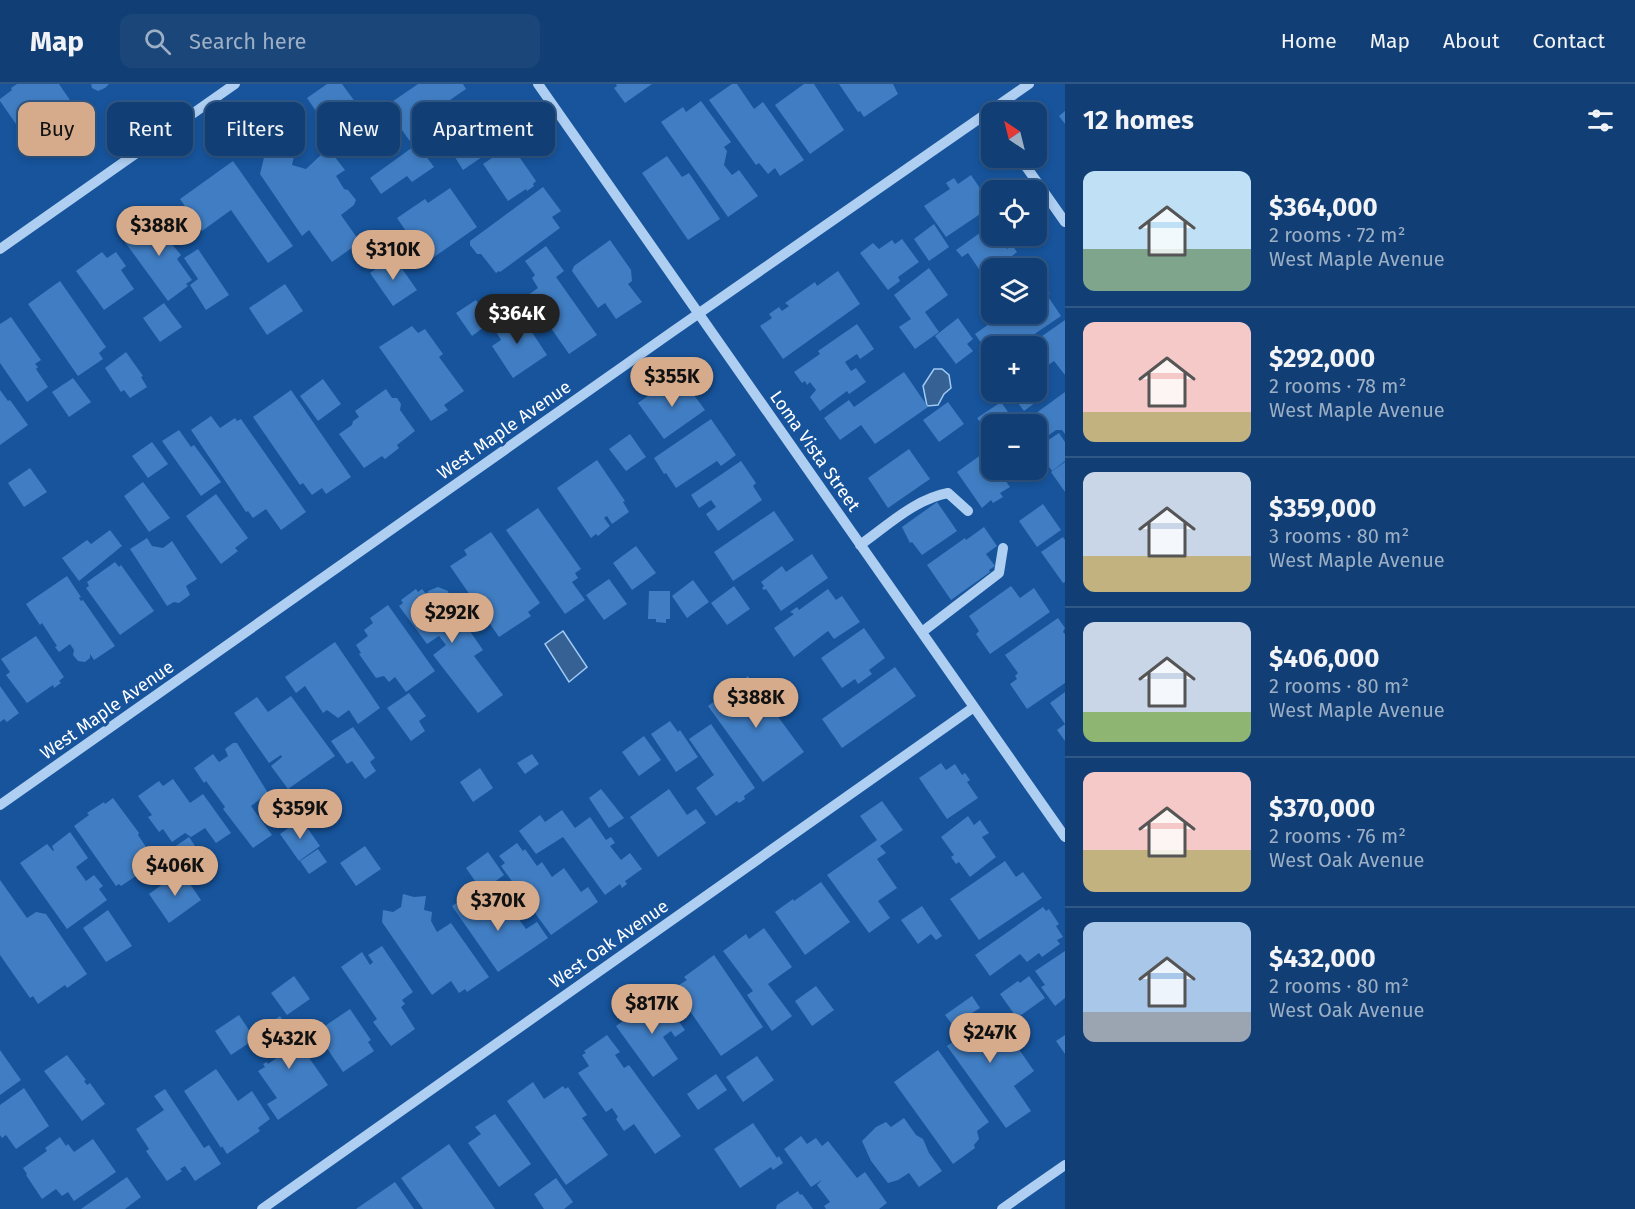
<!DOCTYPE html>
<html lang="en">
<head>
<meta charset="utf-8">
<style>
  :root { --surface:#113f75; --page:#1a467a; --text:#f1f3f6; --muted:#9cafc5; --line:#305887; --accent:#d6ab8b }
  body { margin:0; font-family:"Fira Sans",sans-serif; background:var(--page); color:var(--text); height:100vh; display:flex; flex-direction:column; font-size:22px; white-space:nowrap }
  * { box-sizing:border-box; margin:0 }
  p { font-size:20px; color:var(--muted) }
  .icon { flex:none; width:33px; height:33px; fill:none; stroke:currentColor; stroke-width:2; stroke-linecap:round; stroke-linejoin:round }
  .map { position:relative; flex:1; overflow:hidden }
  .details { display:flex; flex-direction:column; background:var(--surface); width:570px }
  .details>* { flex:none }
  .top-card { position:absolute; left:18px; top:18px; width:570px; height:54px; display:flex; gap:12px }
  .needle { width:39px; rotate:325deg }
  .tools { position:absolute; left:981px; top:18px; display:grid; gap:12px }
  .tools a { display:grid; place-items:center; width:66px; height:66px; border-radius:12px; background:var(--surface); box-shadow:0 3px 9px #0003,0 0 0 2px var(--line); font-size:30px }
  .price { position:absolute; translate:-50% -51px; padding:0 14px; border-radius:21px; background:var(--accent); color:#111; font-size:20px; line-height:39px; filter:drop-shadow(0 2px 3px #0008) }
  .price::after { content:''; position:absolute; left:50%; top:36px; width:18px; height:14px; margin-left:-9px; background:inherit; clip-path:polygon(0 0,100% 0,50% 100%) }
  .price.active { background:#222; color:#fff }
  ul { padding:0; list-style:none }
  li { display:flex; align-items:center; gap:18px; height:150px; padding:0 18px }
  li+li { border-top:2px solid var(--line) }
  li span { display:grid; place-items:center; flex:none; width:168px; height:120px; border-radius:12px; color:#555 }
  li>.icon { margin-inline-start:auto }
  span .icon { width:72px; height:72px; fill:#fffc; stroke-width:1 }
  li b { font-size:26px }
  h2 { display:flex; justify-content:space-between; align-items:center; height:72px; padding:0 18px; font-size:26px }
  .pill { padding:0 21px; border-radius:12px; background:var(--surface); box-shadow:0 3px 9px #0003,0 0 0 2px var(--line); font-size:21px; line-height:54px }
  .pill.active { background:var(--accent); color:#111 }
  header { display:flex; align-items:center; gap:36px; box-sizing:border-box; height:84px; padding:0 30px; background:var(--surface); border-bottom:2px solid var(--line) }
  header strong { font-size:28px }
  nav { display:flex; gap:33px; margin-inline-start:auto; font-size:21px }
  .search { width:420px; height:54px; background:var(--page); display:flex; align-items:center; gap:15px; box-sizing:border-box; padding:0 21px; border-radius:12px; color:var(--muted); font-size:22px }
  main { display:flex; flex:1; min-height:0 }
  .map>svg:first-child { display:block }
  .water { fill:#356195; stroke:#a0c9f4; stroke-width:1.5 }
  .building { fill:#407dc2 }
  .lines { fill:none; stroke-linecap:round; stroke-linejoin:round }
  .minor { stroke:#aecef2; stroke-width:10 }
  .labels { text-anchor:middle; stroke-width:6; stroke-linejoin:round; paint-order:stroke }
  .street-label { font-size:18px; fill:#fff; stroke:#17549c }
</style>
</head>
<body>
<header>
<strong>Map</strong>
<div class="search"><svg class="icon" aria-label="search" viewBox="0 0 24 24"><circle cx="10" cy="10" r="6"/><path d="M15 15l6 6"/></svg>Search here</div>
<nav><a>Home</a><a>Map</a><a>About</a><a>Contact</a></nav>
</header>
<main>
<div class="map">
<svg width="1065" height="1125" viewBox="0 0 1065 1125">
  <rect width="100%" height="100%" fill="#17549c"/>
  <path class="water" d="M934,285H942L949,291L951,304L944,310L938,321L927,322L923,302Z
    M563,547L587,583L569,598L545,560Z"/>
  <path class="building" d="M17,0H59L72,19L63,25L70,37L32,63L0,17V15L12,6L11,4Z
    M91,0H109L105,4L98,7L92,4Z
    M327,0H342L364,30L333,52L307,14Z
    M418,0H463L466,5L450,16L458,28L412,60L399,42L394,46L380,26Z
    M616,0H652L625,19L614,4L617,2Z
    M732,0H737L754,25L763,18L804,76L780,92L775,84L768,90L759,79L756,81L709,16Z
    M804,0H814L844,46L810,70L775,21Z
    M839,0H893L898,10L864,33L860,27L858,28Z
    M701,17L731,58L724,63L727,67L724,81L732,91L739,86L758,112L728,133L661,38L683,23L686,28Z
    M493,26L508,49L506,50L511,56L501,62L498,57L480,69L482,73L463,86L451,67L454,65L450,59L454,56L452,53Z
    M1065,27V40L1059,32Z
    M268,57L296,64L292,81L306,85L322,70L334,72L345,86L336,92L344,105L348,106L356,116L354,121L341,131L360,158L332,178L309,146L302,152L260,90Z
    M417,60L434,83L412,98L407,92L381,110L370,94Z
    M511,61L536,97L533,100L534,102L527,107L526,105L508,117L483,80Z
    M667,72L682,93L689,89L720,135L688,156L642,89Z
    M233,77L293,162L268,179L231,126L202,147L180,115Z
    M971,91L992,122L946,153L924,122L950,105L946,99L954,94L958,100Z
    M543,103L561,127L552,133L560,144L500,188L499,187L496,189L481,170H477L470,161V157Z
    M450,104L477,143L427,178L397,134L425,115L428,119Z
    M163,135L176,155L171,159L181,171L177,175L192,196L186,200L188,202L168,217L122,154L147,136L152,143Z
    M934,140L949,163L929,177L914,155Z
    M991,141L992,152H998L1007,165L1012,161L1017,168L1012,172L1013,174L998,184H992V189L985,194L968,169L962,173L956,166Z
    M902,155L919,178L898,193L900,197L888,206L860,169L873,159L879,165L892,156L895,160Z
    M610,156L631,186L632,197L628,200L642,218L616,235L605,219L598,224L572,187L574,182Z
    M546,162L564,187L556,193L597,251L569,270L544,234L537,239L521,216L538,204L532,194L535,191L525,177Z
    M198,165L229,211L206,226L190,201L198,195L184,174Z
    M102,168L107,174L116,168L126,182L121,186L134,205L104,226L76,187Z
    M393,172L417,206L393,222L370,189Z
    M929,184L948,211L925,228L939,248L915,265L899,243L911,235L894,211Z
    M838,187L860,220L783,275L760,242L772,234L769,230L779,223L782,227L789,222L785,219L815,198L817,202Z
    M1036,190L1050,209L1047,211L1061,232L1017,262H1002L996,255L984,263L975,250L996,235L992,230H1036Z
    M60,197L106,263L99,269L103,275L78,292L28,220Z
    M285,200L303,227L267,251L249,224Z
    M476,216L491,238L472,252L456,229Z
    M164,219L182,243L160,258L143,234Z
    M518,227L547,271L513,294L492,262L501,256L493,243Z
    M11,233L41,276L35,280L38,283L36,285L48,303L27,318L0,279V240Z
    M958,234L973,255L967,260L973,267L956,280L935,252Z
    M1065,236V291L1054,277L1036,290V262H1028Z
    M857,240L874,265L860,275L857,270L845,278L851,287L856,284L866,298L849,310L847,307L820,327L810,313L816,306L810,298L807,301L805,297L802,299L794,288L820,270L818,267Z
    M412,242L418,249L425,245L443,270L439,273L464,307L444,321L448,326L431,337L379,263Z
    M126,268L143,292L141,293L147,303L130,314L124,306L121,308L105,284Z
    M904,288L928,323L875,360L861,341L840,356L824,334L849,316L854,323Z
    M73,294L91,318L69,333L52,308Z
    M323,295L341,320L318,337L300,312Z
    M682,295L705,326L664,355L638,319L658,305L661,309Z
    M1036,295L1047,310L1024,327L1010,308H1036Z
    M386,305L392,314H397L401,320L400,326L415,347L397,361L399,364L385,375L382,372L364,384L339,350L352,341L353,337L359,333L355,327Z
    M0,306L8,317L10,316L28,341L0,361Z
    M291,306L351,393L326,410L322,404L312,411L303,399L300,401L253,333Z
    M1065,308V350L1062,346H1056L1036,360V340H1021Z
    M948,318L964,340L939,358L923,336Z
    M1001,318L1015,338L1011,340H992V354L977,334Z
    M211,332L220,344L235,334L237,337L241,335L306,428L281,446L266,425L253,434L248,427L246,428L191,346Z
    M711,335L736,371L721,382L717,377L676,404L666,389L664,390L654,374Z
    M179,346L191,363L194,361L221,398L201,412L162,357Z
    M1059,349L1065,358V377L1052,387L1036,364Z
    M630,350L646,373L626,387L609,365Z
    M152,358L168,380L148,394L132,372Z
    M909,365L930,395L888,424L868,394Z
    M985,368L992,377V386H998L1010,403L1000,409L1003,413L993,419L991,416L982,424L957,388Z
    M597,376L625,417L623,418L629,428L612,440L607,432L604,434L610,442L598,452L596,450L591,454L557,404Z
    M741,377L756,399L753,402L762,416L718,447L706,430L716,423L711,416L699,424L691,411Z
    M1065,378V408L1051,388Z
    M30,384L47,408L24,423L8,399Z
    M143,398L170,434L149,448L124,412Z
    M216,410L248,454L235,464L238,467L221,480L186,432Z
    M937,418L957,447L922,471L912,458L910,459L902,443Z
    M1043,420L1061,446L1037,463L1019,437Z
    M538,424L581,485L575,489L578,494L572,498L585,516L565,530L506,446Z
    M774,427L794,456L733,497L714,468Z
    M984,443L997,462L986,470L995,482L989,486L990,488L951,516L927,481L965,454L966,456Z
    M110,446L122,462L79,497L62,474L87,456L91,460Z
    M491,448L540,519L528,528L531,532L499,553L450,482L467,471L464,466Z
    M1063,453L1065,456V498L1063,499L1041,468Z
    M147,454L152,462L163,464L172,457L197,495L186,502L190,511L179,519L174,518L167,522L130,465Z
    M636,462L656,489L632,506L613,479Z
    M812,470L828,494L781,527L766,505L764,506L762,504L764,502L761,498L782,482L786,488Z
    M115,478L119,483L121,481L154,527L120,551L86,504L89,502L87,498Z
    M67,492L81,513L79,514L81,517L83,516L115,562L94,576L90,570V574L85,578L78,577L73,571L74,566L70,560L59,568L55,563L57,562L42,539L40,541L26,520Z
    M609,495L627,520L604,536L586,511Z
    M693,496L709,518L687,534L672,512Z
    M734,502L750,525L727,541L711,519Z
    M1011,502L1020,514L1034,504L1050,528L990,570L976,550L979,547L969,532Z
    M438,503L448,507L450,516L448,518L459,533L468,537L467,543L483,566L474,572L503,611L478,629L433,571L446,561L439,552L427,560L399,522L403,519L401,516L416,505L418,508L422,505L427,511L428,507Z
    M828,505L836,516L842,512L860,538L834,555L828,547L794,573L774,544L794,530L790,528L797,523L799,526Z
    M649,507H670V535H666V539L656,538V535H648Z
    M388,521L435,587L406,608L395,593L389,598L384,592L376,594L359,570L361,569L356,561L368,552L364,546L373,539L370,534Z
    M1058,534L1065,544L1063,548L1065,550V599L1027,625L1010,600L1017,595L1015,592L1018,589L1005,571Z
    M864,544L885,574L869,586L872,590L858,600L855,595L842,604L821,574Z
    M36,552L64,593L59,597L61,599L54,604L53,601L27,619L6,591L10,588L1,575Z
    M335,558L380,624L358,640L349,626L338,634L327,626L323,629L305,602L296,609L285,593Z
    M895,583L916,612L842,664L822,635Z
    M748,592L804,668L763,698L708,622Z
    M0,602L19,629L7,638L4,635L0,638Z
    M1065,608V657L1057,646L1065,640L1050,619Z
    M409,609L426,632L419,637L425,647L411,657L387,624Z
    M291,612L335,672L288,705L271,682L282,673L281,671L269,679L234,629L257,613L268,628Z
    M670,637L678,648L680,646L698,673L676,688L651,650Z
    M711,640L755,704L744,712L745,715L739,719L737,717L716,732L696,704L714,691L689,655Z
    M353,643L375,674L370,678L376,687L365,695L352,677L347,680L331,657Z
    M644,652L661,676L639,692L622,668Z
    M233,659H237L268,709L251,722L272,751L253,764L223,725L225,723L206,697L204,699L194,684L213,670L219,678L228,672L225,665Z
    M532,670L539,680L525,690L517,679Z
    M941,679L946,686L955,680L962,691L965,689L970,696L967,698L978,714L947,735L919,694Z
    M480,684L493,704L473,718L460,698Z
    M173,695L190,719L203,710L231,749L216,759L205,744L191,753L185,749L172,758L163,745L159,748L148,733L152,731L138,712L159,697L163,702Z
    M601,705L624,734L609,744L589,714Z
    M669,705L687,731L696,725L706,739L658,773L630,733Z
    M113,714L139,749L138,751L154,775L143,783L145,786L121,802L119,800L116,802L74,742L89,731L87,729L104,718L105,720Z
    M882,717L903,746L880,762L886,769L877,775L897,804L878,817L890,834L869,849L827,791L877,756L860,732Z
    M562,726L575,744L590,733L606,756L611,753L615,759L610,762L621,776L630,769L642,785L625,797L627,800L622,804L620,800L605,811L563,753L536,770L519,747L540,731L545,738Z
    M968,732L974,741L980,736L989,749L982,753L996,773L970,793L959,778L956,780L951,773L954,771L941,753Z
    M301,735L320,762L299,777L280,750Z
    M70,748L88,774L76,783L86,797L94,791L103,802L99,805L107,816L67,845L20,779L47,760L53,767L54,766L52,762Z
    M189,753L205,777L187,790L170,766Z
    M517,759L523,767L525,765L537,782L542,778L552,793L564,784L581,808L588,803L598,818L551,851L501,782L505,779L499,772Z
    M365,762L381,785L356,802L340,779Z
    M318,765L327,778L309,790L300,777Z
    M488,768L504,791L482,807L466,784Z
    M1005,777L1016,793L1023,788L1042,814L979,856L950,815Z
    M181,787L201,816L169,839L149,810Z
    M0,796L27,834L36,828L46,830L87,890L67,904L65,901L38,920L33,912L30,914L0,871Z
    M821,798L850,838L805,871L775,828L793,815L794,817Z
    M474,807L494,834L510,823L526,845L537,838L548,854L498,888L452,822Z
    M403,810L414,813L426,812L424,826L432,828L431,837L437,848L451,839L489,893L467,908L465,905L459,909L451,897L432,911L382,838L383,826L393,828L401,823Z
    M922,822L942,852L936,856L931,850L918,860L901,836Z
    M1043,823L1046,827L1049,825L1059,840L1056,842L1063,853L1057,856L1060,860L1042,873L1039,869L1027,878L1020,870L990,892L975,871Z
    M108,826L132,862L106,878L83,844Z
    M764,844L792,883L768,900L792,932L772,947L747,911L753,907L723,867L746,850L749,855Z
    M382,862L413,908L402,916L405,920L401,923L415,945L391,962L373,938L377,935L341,883L362,868L370,881L373,878L368,871Z
    M1065,867V914L1055,922L1041,903L1045,901L1035,887Z
    M714,871L763,943L721,972L674,904L687,896L684,893Z
    M294,892L310,915L287,931L271,909Z
    M1029,892L1045,914L1017,934L1000,910L1018,897L1020,899Z
    M816,902L834,926L812,942L795,917Z
    M660,911L685,946L675,953L671,947L663,953L678,975L653,993L616,942Z
    M972,912L980,924L972,929L980,940L978,942L990,960L1007,948L1034,987L1014,1002L1031,1027L1006,1044L947,962L961,952L945,931Z
    M350,925L371,956L368,958L374,967L343,988L316,948Z
    M239,931L255,955L231,971L215,947Z
    M280,932L328,1001L278,1036L267,1020L277,1014L258,987L265,983L263,980L267,978L268,980L278,973L259,947Z
    M607,951L620,968L615,971L624,984L629,981L681,1052L655,1070L634,1040L624,1047L616,1035L618,1033L612,1024L606,1028L578,989L589,982L582,971L586,969L584,967Z
    M1065,951V970L1056,957Z
    M0,966L21,996L0,1011Z
    M938,966L989,1038L977,1047L979,1055L974,1061L975,1064L953,1080L894,998Z
    M67,971L86,996L84,997L87,1001L90,999L105,1020L82,1037L44,987Z
    M757,972L774,996L743,1018L726,993Z
    M216,985L238,1017L252,1007L270,1035L258,1044L260,1047L227,1070L222,1062L221,1064L184,1007Z
    M716,990L727,1006L698,1026L687,1010Z
    M533,998L544,1015L563,1002L565,1005L568,1003L587,1031L582,1034L608,1071L566,1101L507,1017Z
    M24,1004L49,1042L16,1065L6,1051L2,1054L0,1051V1021Z
    M165,1005L204,1064L209,1061L221,1080L195,1097L185,1082L180,1085L182,1087L167,1097L146,1067L149,1065L136,1045L164,1026L154,1012Z
    M495,1030L531,1080L499,1103L468,1059L481,1050L475,1043Z
    M904,1034L916,1051L923,1055L929,1069L942,1087L919,1103L909,1089L898,1096L888,1099L871,1077L862,1057L876,1043L886,1038L891,1043Z
    M753,1039L777,1074L779,1072L783,1079L773,1086L771,1083L740,1104L714,1065Z
    M801,1052L807,1060L816,1054L822,1062L828,1057L857,1094L865,1088L887,1119L879,1125H826L824,1122L830,1118L817,1101L822,1096L811,1103L784,1065Z
    M60,1053L66,1062L68,1060L74,1068L93,1055L116,1088L74,1117L68,1108L62,1112L56,1105L42,1115L26,1091L27,1090L23,1084L47,1067L45,1064Z
    M449,1060L495,1125H423L401,1094Z
    M127,1093L141,1113L125,1125H81Z
    M556,1094L573,1118L564,1125H544L534,1110Z
    M395,1098L414,1125H356Z
    M798,1107L800,1111L802,1110L813,1125H776L777,1121Z"/>
  <g class="lines">
    <path class="minor" d="M538,0L1065,753
      M1020,74L1065,138
      M0,165L235,0
      M860,461C887,442 915,415 948,409L968,427
      M922,548L999,489L1003,464
      M0,721L672,248L1029,0
      M262,1125L974,623
      M1002,1125L1065,1081"/>
  </g>
  <g class="labels">
    <g class="street-label">
      <text transform="translate(504 346) rotate(-35)" y="6">West Maple Avenue</text>
      <text transform="translate(815 367) rotate(55)" y="6">Loma Vista Street</text>
      <text transform="translate(107 626) rotate(-35)" y="6">West Maple Avenue</text>
      <text transform="translate(609 860) rotate(-35)" y="6">West Oak Avenue</text>
    </g>
  </g>
</svg>
<div class="tools">
<a><svg class="needle" viewBox="-14 -14 28 28"><path d="M0-13l5 13h-10z" fill="#e53935"/><path d="M0 13l5-13h-10z" fill="#9cafc5"/></svg></a>
<a><svg class="icon" aria-label="locate" viewBox="0 0 24 24"><circle cx="12" cy="12" r="6"/><path d="M12 2v4M12 18v4M2 12h4M18 12h4"/></svg></a>
<a><svg class="icon" aria-label="layers" viewBox="0 0 24 24"><path d="M12 4l9 5-9 5-9-5zM3 14l9 5 9-5"/></svg></a>
<a>+</a>
<a>−</a>
</div>
<b class="price" style="left:159px;top:173px">$388K</b>
<b class="price" style="left:393px;top:197px">$310K</b>
<b class="price active" style="left:517px;top:261px">$364K</b>
<b class="price" style="left:672px;top:324px">$355K</b>
<b class="price" style="left:452px;top:560px">$292K</b>
<b class="price" style="left:756px;top:645px">$388K</b>
<b class="price" style="left:300px;top:756px">$359K</b>
<b class="price" style="left:175px;top:813px">$406K</b>
<b class="price" style="left:498px;top:848px">$370K</b>
<b class="price" style="left:652px;top:951px">$817K</b>
<b class="price" style="left:990px;top:980px">$247K</b>
<b class="price" style="left:289px;top:986px">$432K</b>
<div class="top-card">
<a class="pill active">Buy</a>
<a class="pill">Rent</a>
<a class="pill">Filters</a>
<a class="pill">New</a>
<a class="pill">Apartment</a>
</div>
</div>
<section class="details">
<h2>12 homes<svg class="icon" aria-label="filters" viewBox="0 0 24 24"><path d="M4 7h16M4 17h16"/><circle cx="9" cy="7" r="2"/><circle cx="15" cy="17" r="2"/></svg></h2>
<ul>
<li><span style="background:linear-gradient(#bfe0f5 65%,#7fa58c 0)"><svg class="icon" aria-label="home" viewBox="0 0 24 24"><path d="M3 11l9-7 9 7M6 9v11h12V9"/></svg></span><div><b>$364,000</b><p>2 rooms · 72 m²</p><p>West Maple Avenue</p></div></li>
<li><span style="background:linear-gradient(#f6c9c9 75%,#c2b280 0)"><svg class="icon" aria-label="home" viewBox="0 0 24 24"><path d="M3 11l9-7 9 7M6 9v11h12V9"/></svg></span><div><b>$292,000</b><p>2 rooms · 78 m²</p><p>West Maple Avenue</p></div></li>
<li><span style="background:linear-gradient(#c9d6e8 70%,#c2b280 0)"><svg class="icon" aria-label="home" viewBox="0 0 24 24"><path d="M3 11l9-7 9 7M6 9v11h12V9"/></svg></span><div><b>$359,000</b><p>3 rooms · 80 m²</p><p>West Maple Avenue</p></div></li>
<li><span style="background:linear-gradient(#c9d6e8 75%,#8fb573 0)"><svg class="icon" aria-label="home" viewBox="0 0 24 24"><path d="M3 11l9-7 9 7M6 9v11h12V9"/></svg></span><div><b>$406,000</b><p>2 rooms · 80 m²</p><p>West Maple Avenue</p></div></li>
<li><span style="background:linear-gradient(#f6c9c9 65%,#c2b280 0)"><svg class="icon" aria-label="home" viewBox="0 0 24 24"><path d="M3 11l9-7 9 7M6 9v11h12V9"/></svg></span><div><b>$370,000</b><p>2 rooms · 76 m²</p><p>West Oak Avenue</p></div></li>
<li><span style="background:linear-gradient(#a9c7e8 75%,#9aa5b1 0)"><svg class="icon" aria-label="home" viewBox="0 0 24 24"><path d="M3 11l9-7 9 7M6 9v11h12V9"/></svg></span><div><b>$432,000</b><p>2 rooms · 80 m²</p><p>West Oak Avenue</p></div></li>
</ul>
</section>
</main>
</body>
</html>
